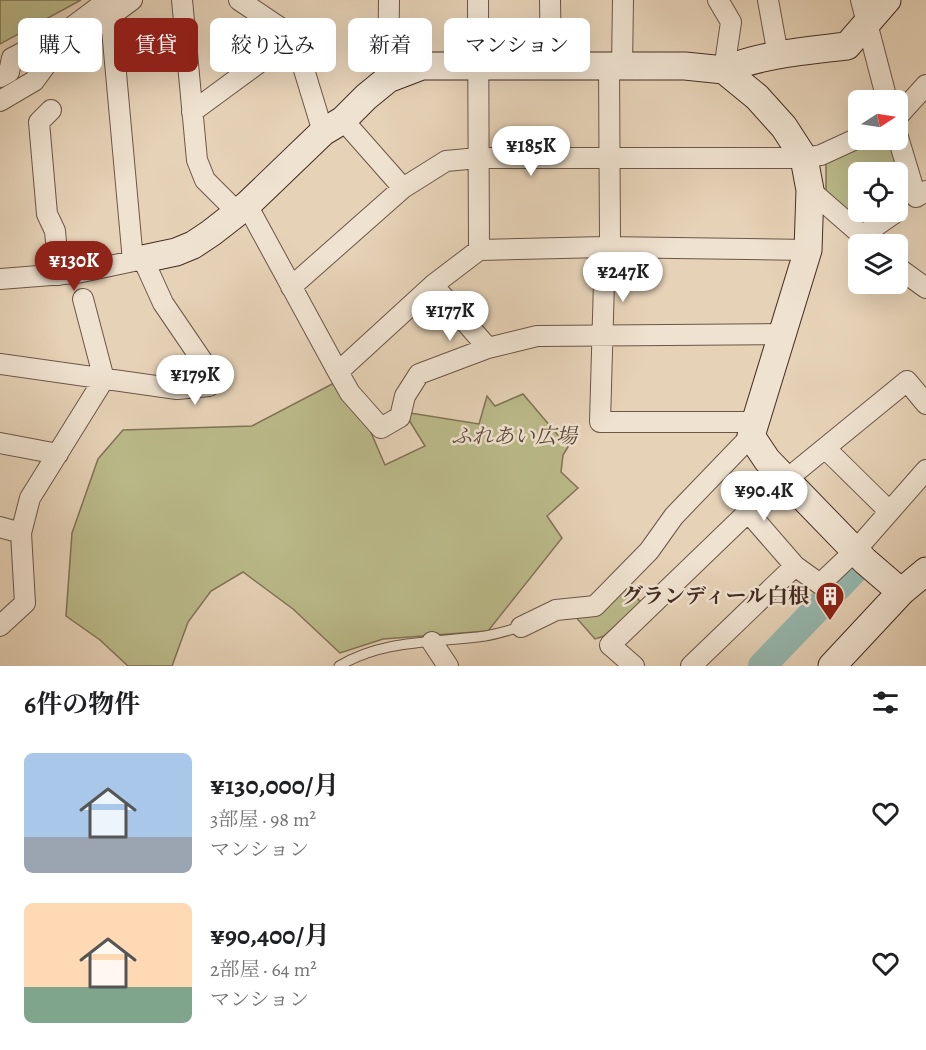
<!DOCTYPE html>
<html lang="ja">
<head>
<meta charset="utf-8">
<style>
  :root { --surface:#fff; --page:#f2f2f2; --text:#202124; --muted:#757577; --accent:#8f2418 }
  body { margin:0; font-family:Alegreya,"Noto Serif JP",serif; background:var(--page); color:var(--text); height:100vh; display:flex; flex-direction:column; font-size:22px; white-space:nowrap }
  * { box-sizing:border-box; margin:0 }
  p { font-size:20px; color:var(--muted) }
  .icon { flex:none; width:33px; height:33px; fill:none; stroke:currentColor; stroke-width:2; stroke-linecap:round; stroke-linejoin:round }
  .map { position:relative; height:666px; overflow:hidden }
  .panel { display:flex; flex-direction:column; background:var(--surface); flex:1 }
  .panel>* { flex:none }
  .guide { position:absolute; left:18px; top:18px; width:600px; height:54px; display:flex; gap:12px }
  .needle { width:39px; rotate:78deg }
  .controls { position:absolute; left:848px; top:90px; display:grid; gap:12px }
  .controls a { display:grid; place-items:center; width:60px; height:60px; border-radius:9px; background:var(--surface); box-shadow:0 6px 24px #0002; font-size:30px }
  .price { position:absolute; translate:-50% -51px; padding:0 14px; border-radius:21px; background:#fff; color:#222; font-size:20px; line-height:39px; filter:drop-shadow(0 2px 3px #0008) }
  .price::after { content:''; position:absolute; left:50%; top:36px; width:18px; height:14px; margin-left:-9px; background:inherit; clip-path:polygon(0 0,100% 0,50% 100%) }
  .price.current { background:var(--accent); color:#fff }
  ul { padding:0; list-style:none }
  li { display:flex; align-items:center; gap:18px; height:150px; padding:0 24px }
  li span { display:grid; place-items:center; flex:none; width:168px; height:120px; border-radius:9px; color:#555 }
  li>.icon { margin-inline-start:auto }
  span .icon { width:72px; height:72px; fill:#fffc; stroke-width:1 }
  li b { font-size:26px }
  h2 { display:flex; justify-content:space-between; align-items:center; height:72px; padding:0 24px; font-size:26px }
  .tag { padding:0 21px; border-radius:9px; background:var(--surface); box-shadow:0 6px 24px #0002; font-size:21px; line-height:54px }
  .tag.current { background:var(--accent); color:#fff }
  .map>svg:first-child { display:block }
  .green { fill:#bbba8a; stroke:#807356; stroke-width:1.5 }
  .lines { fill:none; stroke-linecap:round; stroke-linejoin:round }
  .river { stroke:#96b8af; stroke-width:28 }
  .lane-casing { stroke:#6c5647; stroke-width:11 }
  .street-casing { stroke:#6c5647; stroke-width:22 }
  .secondary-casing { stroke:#442c22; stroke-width:29 }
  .lane { stroke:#efe2d0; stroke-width:9 }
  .street { stroke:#efe2d0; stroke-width:20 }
  .secondary { stroke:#efe2d0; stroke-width:27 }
  .labels { text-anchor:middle; stroke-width:5; stroke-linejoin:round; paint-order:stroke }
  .park-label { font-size:21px; font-style:italic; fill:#5c4837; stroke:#efe2d0 }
  .poi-label { font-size:21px; font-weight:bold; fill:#442c22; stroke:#efe2d0; text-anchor:end }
</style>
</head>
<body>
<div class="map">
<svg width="926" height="666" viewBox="0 0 926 666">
  <rect width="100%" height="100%" fill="#e6d2b7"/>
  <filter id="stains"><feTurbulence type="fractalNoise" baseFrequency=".00333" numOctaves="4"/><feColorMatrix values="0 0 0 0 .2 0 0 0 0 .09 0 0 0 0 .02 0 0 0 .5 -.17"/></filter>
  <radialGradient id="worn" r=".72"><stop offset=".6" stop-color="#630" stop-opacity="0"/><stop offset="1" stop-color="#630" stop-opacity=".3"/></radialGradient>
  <path class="green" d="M0,0H81L0,44Z
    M877,140H892L911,190L897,200V172H858V212H882L864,225L826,193V162Z
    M336,382L366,421L385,465L425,446L404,412L479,424L487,396L495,406L523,394L568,447L563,455L561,472L578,488L547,516L562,538L488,631L383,639L340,653L293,609L243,572L211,591L188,622L172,666H128L100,640L66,616L72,533L98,459L123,430L252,426Z
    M625,581L641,603L604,636L595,639L573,614Z"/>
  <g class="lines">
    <path class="river" d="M762,666L857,567"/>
    <g class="lane-casing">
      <path id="lane" d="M339,666C384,639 434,643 485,636C497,634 509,630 521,627"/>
    </g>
    <g class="street-casing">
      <path id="street" d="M182,0L197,160L205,180L238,213
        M239,0L294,37L323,132
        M478,0L479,250
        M550,0L551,66
        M718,0L731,22L724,70
        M768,0L778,55
        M861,0L887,100
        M111,18L133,261
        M609,66L610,240L605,247L600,422H757
        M622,66L623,0
        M0,77L9,72L12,58L37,45L61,48L60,36L108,0
        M388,79L389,0
        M0,101L34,81L54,54L69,46L132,0
        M51,110L39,122L47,214L55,231L59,275
        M192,112L294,37
        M897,117L926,85
        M343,120L403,188
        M897,134L916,197L926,191
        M810,190L872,244
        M247,205L338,372L350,393L381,428L400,417L405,396L419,374L488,348L537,336L783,334
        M863,235L896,212
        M897,267L926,288
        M0,279L77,273L143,259L163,303L214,378L209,386L177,389L0,364
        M433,285L488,348
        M291,287L403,188L446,161L478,158H804L821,155L858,138
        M338,372L433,285L479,250L605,247L808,250
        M0,443L58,454
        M825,448L889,511
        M748,512L795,566
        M0,527L21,533
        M0,626L25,603L21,533L30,498L104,379L83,299
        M521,627L556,610L595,606L649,551L674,516L751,436
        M432,642L448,666
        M634,666L610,645L748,512L769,481L787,479L907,381L926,404
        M691,666L795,566L820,584L855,551L926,470"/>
    </g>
    <g class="secondary-casing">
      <path id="secondary" d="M724,70C763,54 805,51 847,46L887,0
        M143,259L176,252L193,245L211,233L247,205L323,132L343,120L366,97L388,79L422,66H685L724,70L757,97L784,127L804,158L810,190L808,250L751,436L767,460L865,561L901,592
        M832,666L901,592L926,571"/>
    </g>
    <use href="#lane" class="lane"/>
    <use href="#street" class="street"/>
    <use href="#secondary" class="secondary"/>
  </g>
  <defs>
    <g id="building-pin" transform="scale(1.5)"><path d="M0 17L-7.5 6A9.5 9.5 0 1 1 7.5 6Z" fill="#8f2418" stroke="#efe2d0"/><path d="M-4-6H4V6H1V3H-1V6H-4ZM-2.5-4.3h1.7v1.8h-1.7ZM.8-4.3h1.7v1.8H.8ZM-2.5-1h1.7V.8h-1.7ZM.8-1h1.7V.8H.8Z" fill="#fff"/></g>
  </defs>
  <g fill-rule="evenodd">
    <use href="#building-pin" x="830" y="596"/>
  </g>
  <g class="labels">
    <g class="park-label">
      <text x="514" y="443">ふれあい広場</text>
    </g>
    <g class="poi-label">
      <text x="809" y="603">グランディール白根</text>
    </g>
  </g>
  <rect width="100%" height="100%" filter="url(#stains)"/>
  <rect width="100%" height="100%" fill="url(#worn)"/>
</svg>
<div class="controls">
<a><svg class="needle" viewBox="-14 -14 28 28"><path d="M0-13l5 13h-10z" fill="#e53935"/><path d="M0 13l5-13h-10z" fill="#757577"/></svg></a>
<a><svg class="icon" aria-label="locate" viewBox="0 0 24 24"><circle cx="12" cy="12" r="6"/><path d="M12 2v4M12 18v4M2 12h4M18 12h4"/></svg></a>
<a><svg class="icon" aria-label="layers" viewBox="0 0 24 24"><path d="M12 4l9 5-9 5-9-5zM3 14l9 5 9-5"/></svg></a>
</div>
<b class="price" style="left:531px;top:177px">¥185K</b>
<b class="price current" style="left:74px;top:292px">¥130K</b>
<b class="price" style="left:623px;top:303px">¥247K</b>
<b class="price" style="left:450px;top:342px">¥177K</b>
<b class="price" style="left:195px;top:406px">¥179K</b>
<b class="price" style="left:764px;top:522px">¥90.4K</b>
<div class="guide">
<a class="tag">購入</a>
<a class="tag current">賃貸</a>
<a class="tag">絞り込み</a>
<a class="tag">新着</a>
<a class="tag">マンション</a>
</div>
</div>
<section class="panel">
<h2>6件の物件<svg class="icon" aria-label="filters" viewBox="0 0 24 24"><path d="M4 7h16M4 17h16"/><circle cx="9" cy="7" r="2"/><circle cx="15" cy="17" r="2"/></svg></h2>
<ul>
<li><span style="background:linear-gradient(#a9c7e8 70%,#9aa5b1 0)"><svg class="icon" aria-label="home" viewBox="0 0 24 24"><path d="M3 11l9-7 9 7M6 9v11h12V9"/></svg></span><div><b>¥130,000/月</b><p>3部屋 · 98 m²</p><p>マンション</p></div><svg class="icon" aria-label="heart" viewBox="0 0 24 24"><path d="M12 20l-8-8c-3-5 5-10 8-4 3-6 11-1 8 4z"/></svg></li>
<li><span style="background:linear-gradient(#ffd9b3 70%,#7fa58c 0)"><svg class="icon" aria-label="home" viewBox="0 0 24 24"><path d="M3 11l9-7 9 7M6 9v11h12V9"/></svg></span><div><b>¥90,400/月</b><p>2部屋 · 64 m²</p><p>マンション</p></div><svg class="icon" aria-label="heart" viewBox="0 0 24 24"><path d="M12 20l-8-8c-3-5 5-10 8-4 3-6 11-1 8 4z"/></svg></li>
</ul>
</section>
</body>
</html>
